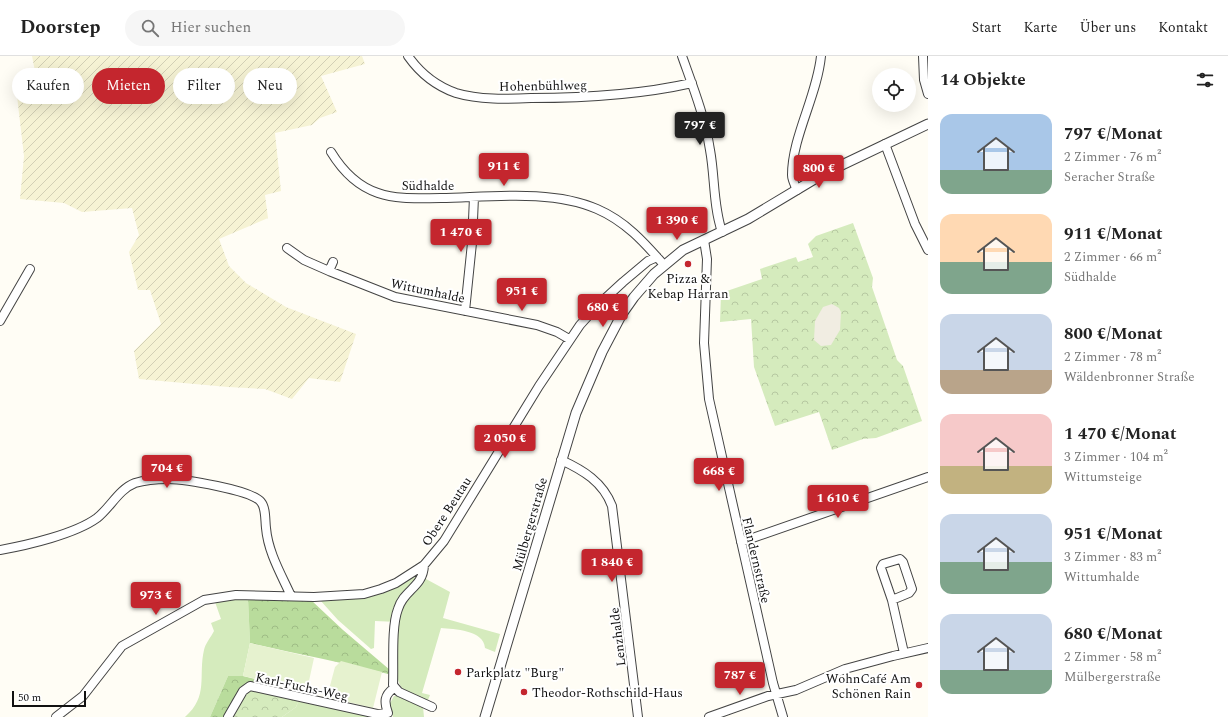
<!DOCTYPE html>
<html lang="de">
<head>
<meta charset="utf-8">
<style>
  :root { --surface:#fff; --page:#f6f6f6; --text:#222; --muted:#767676; --line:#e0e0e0; --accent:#c4262e }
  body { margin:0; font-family:Spectral,serif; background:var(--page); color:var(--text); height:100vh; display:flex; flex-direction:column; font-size:15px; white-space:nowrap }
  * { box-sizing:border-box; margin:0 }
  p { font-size:13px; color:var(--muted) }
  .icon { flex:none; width:22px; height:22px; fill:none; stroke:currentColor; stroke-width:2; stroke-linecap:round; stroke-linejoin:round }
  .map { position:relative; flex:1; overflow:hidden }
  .drawer { display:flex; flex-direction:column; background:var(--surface); width:300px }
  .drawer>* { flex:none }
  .top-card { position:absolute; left:12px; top:12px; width:380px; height:36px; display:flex; gap:8px }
  .buttons { position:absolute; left:872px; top:12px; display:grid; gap:8px }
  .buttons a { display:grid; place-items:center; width:44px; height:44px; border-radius:50%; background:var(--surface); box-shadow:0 4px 16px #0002; font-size:20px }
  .scale { position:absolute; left:12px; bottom:10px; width:74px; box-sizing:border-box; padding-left:4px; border:2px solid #111; border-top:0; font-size:11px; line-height:14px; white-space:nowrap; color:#111; -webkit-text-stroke:3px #fff; paint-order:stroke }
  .price { position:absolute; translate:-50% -34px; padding:0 9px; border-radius:4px; background:var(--accent); color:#fff; font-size:13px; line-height:26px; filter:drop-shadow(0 1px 2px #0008) }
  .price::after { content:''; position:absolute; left:50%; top:24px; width:12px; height:9px; margin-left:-6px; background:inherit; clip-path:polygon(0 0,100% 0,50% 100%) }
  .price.current { background:#222; color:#fff }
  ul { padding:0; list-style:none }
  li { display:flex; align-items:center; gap:12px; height:100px; padding:0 12px }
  li span { display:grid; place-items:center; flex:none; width:112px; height:80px; border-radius:12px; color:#555 }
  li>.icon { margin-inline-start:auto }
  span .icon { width:48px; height:48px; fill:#fffc; stroke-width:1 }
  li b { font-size:17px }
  h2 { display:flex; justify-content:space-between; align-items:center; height:48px; padding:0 12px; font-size:17px }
  .pill { padding:0 14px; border-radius:18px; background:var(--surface); box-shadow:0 4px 16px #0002; font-size:14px; line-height:36px }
  .pill.current { background:var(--accent); color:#fff }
  header { display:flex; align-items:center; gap:24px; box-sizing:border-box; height:56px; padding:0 20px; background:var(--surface); border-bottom:1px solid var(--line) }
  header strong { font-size:19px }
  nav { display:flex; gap:22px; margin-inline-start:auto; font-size:14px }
  .search { width:280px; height:36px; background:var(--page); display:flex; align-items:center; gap:10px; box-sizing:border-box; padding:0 14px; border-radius:22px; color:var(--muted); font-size:15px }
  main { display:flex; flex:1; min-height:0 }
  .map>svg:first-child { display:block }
  .farmland { fill:url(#farmland-furrows) }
  .grass { fill:#d5ebbd }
  .forest { fill:url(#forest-crowns) }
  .park { fill:url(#park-crowns) }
  .pitch { fill:#e6f2cf }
  .plaza { fill:#f1ede2 }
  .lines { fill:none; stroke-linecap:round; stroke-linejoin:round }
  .minor-casing { stroke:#444; stroke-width:10 }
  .tertiary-casing { stroke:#444; stroke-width:11 }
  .minor { stroke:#fff; stroke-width:8 }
  .tertiary { stroke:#fff; stroke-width:9 }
  .poi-dot { fill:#c4262e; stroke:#fff; stroke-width:1.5 }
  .labels { text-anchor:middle; stroke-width:4; stroke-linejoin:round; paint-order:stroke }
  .street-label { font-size:13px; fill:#111; stroke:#fff }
  .poi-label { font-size:13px; fill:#111; stroke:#fff; text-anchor:start }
</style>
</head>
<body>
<header>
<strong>Doorstep</strong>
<div class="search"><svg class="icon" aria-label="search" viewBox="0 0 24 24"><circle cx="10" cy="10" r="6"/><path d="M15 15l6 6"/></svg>Hier suchen</div>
<nav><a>Start</a><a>Karte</a><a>Über uns</a><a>Kontakt</a></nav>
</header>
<main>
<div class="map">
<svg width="928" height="661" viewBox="0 0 928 661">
  <defs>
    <pattern id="farmland-furrows" width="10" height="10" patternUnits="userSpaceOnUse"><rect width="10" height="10" fill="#f6f3d4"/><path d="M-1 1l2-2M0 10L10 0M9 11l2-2" fill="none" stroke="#d2cfb5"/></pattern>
    <pattern id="forest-crowns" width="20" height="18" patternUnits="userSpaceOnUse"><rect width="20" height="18" fill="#b9dc9c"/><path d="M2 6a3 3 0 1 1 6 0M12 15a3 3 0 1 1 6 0" fill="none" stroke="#9ebc85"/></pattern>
    <pattern id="park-crowns" width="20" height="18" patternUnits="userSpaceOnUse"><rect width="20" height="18" fill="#d5ebbd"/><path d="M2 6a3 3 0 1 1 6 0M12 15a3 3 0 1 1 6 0" fill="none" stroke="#b6c8a1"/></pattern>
  </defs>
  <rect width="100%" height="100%" fill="#fffdf5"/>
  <path class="farmland" d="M32,0H362L365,8L321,20L337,56L320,62L312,69L275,77L281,135L265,139L268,162L219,183L229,210L246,227L286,251L356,278L340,326L309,322L292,343L265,333L228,331L139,323L134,295L161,268L150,234H138L129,196L139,179L132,152L82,156L64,147L20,143L24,100L17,40L39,36Z"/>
  <path class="grass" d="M414,521L426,523L450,536L443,562L500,578L495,596L485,592C484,574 454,573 441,572L422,637L430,639L428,644C420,641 407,639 402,632C392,621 398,581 398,566L375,565L374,592L371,593L338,564L320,544L394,532Z
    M227,543H248L250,587L243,620H228L210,661H185C209,640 198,620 204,594C205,588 211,581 214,575L211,567L221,563L215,546Z
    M394,640H399L423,651L424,661H393L389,649Z
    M299,644L378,661H282L296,651Z"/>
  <path class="forest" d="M248,543L312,545L343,574L390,614L388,618C342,606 296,598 250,587Z
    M228,620H243L255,623L252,633L244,641L234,661H210Z"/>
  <path class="park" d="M853,167L873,222L872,231L897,304L903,310L922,365L876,382L863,383L832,394L819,356L775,370L754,311L751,263L720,266L721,237L762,223L760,213L796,201L798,206L813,201L808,188L816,180Z
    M252,633L299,644L296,651L282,661H234L244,641Z"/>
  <path class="pitch" d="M250,587L314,602L307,634L243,620Z
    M341,605L382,616L373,652L327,641L335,611Z"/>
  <path class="plaza" d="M832,248L839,252L841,256L840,274L831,289L821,290L814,284L815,265L823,251Z"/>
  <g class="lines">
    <g class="minor-casing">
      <path id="minor" d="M408,0C420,17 436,30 456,37C479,44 507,43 531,42C585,42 639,39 692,27
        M682,0C693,31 705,61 710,94C715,121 713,149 722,176
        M923,0L924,24L928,38
        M885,88L915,168L928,194
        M331,96C342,114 357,130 378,137C398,144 420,142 441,142C490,141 552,133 597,153C625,165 644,186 664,209
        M797,134C795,129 792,124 792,119C792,81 817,40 821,0
        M704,184L707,203L704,287L709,343L773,627L783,661
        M287,192L304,204L329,215L395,241L537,269L557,276L569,283
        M329,215L333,206
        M465,255L472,187L474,141
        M0,265L30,213
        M561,404C583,414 603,426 612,450L638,661
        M741,486L928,421
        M0,494C28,489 75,478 97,462C110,452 119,433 135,427C145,424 157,423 168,423C184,423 252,434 261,446C266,452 265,464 266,472C268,496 281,518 291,540
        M424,509C423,532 404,533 398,553C391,571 394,609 393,629L399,636L432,651
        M892,544L909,537L912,533L903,506L900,503L883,508L881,512L892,544L904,597
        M56,661L83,640L122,590L204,544L236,539L314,541L364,538L381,533L396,527L424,509L444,485L539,330L580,269L598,249L623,226L648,205L657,201
        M228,661L243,635L250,630L377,658L388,657C384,646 384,639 394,632
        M709,661L768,640L796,634L845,613L893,600L928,592"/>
    </g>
    <g class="tertiary-casing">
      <path id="tertiary" d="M485,661L576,357L602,296L622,258L634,241L654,218L683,194L748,163L823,118L928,68"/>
    </g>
    <use href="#minor" class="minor"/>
    <use href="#tertiary" class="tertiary"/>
  </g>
  <g class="poi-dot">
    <circle cx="688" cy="208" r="4"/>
    <circle cx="458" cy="616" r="4"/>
    <circle cx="919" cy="629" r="4"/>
    <circle cx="524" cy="636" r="4"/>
  </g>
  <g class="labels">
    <g class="street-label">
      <text transform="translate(543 29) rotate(-1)" y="5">Hohenbühlweg</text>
      <text x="428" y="134">Südhalde</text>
      <text transform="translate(428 234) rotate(12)" y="5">Wittumhalde</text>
      <text transform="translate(446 455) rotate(-57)" y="5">Obere Beutau</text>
      <text transform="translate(529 468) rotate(-74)" y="5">Mülbergerstraße</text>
      <text transform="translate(757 504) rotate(77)" y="5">Flandernstraße</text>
      <text transform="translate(617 581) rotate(-97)" y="5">Lenzhalde</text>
      <text transform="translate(302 630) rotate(12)" y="5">Karl-Fuchs-Weg</text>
    </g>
    <g class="poi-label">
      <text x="688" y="227" text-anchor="middle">Pizza &amp;<tspan x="688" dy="15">Kebap Harran</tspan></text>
      <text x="466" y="621">Parkplatz "Burg"</text>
      <text x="911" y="627" text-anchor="end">WohnCafé Am<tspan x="911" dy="15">Schönen Rain</tspan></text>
      <text x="532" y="641">Theodor-Rothschild-Haus</text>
    </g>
  </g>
</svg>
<div class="buttons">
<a><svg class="icon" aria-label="locate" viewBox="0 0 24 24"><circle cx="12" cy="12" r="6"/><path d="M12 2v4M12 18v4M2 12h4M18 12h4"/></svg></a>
</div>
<div class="scale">50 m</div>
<b class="price current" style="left:700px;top:90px">797 €</b>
<b class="price" style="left:504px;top:131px">911 €</b>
<b class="price" style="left:819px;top:133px">800 €</b>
<b class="price" style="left:677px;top:185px">1 390 €</b>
<b class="price" style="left:461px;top:197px">1 470 €</b>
<b class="price" style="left:522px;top:256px">951 €</b>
<b class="price" style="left:603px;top:272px">680 €</b>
<b class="price" style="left:505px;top:403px">2 050 €</b>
<b class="price" style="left:167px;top:433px">704 €</b>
<b class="price" style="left:719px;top:436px">668 €</b>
<b class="price" style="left:838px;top:463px">1 610 €</b>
<b class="price" style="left:612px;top:527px">1 840 €</b>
<b class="price" style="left:156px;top:560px">973 €</b>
<b class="price" style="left:740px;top:640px">787 €</b>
<div class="top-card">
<a class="pill">Kaufen</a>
<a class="pill current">Mieten</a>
<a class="pill">Filter</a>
<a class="pill">Neu</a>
</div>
</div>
<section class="drawer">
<h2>14 Objekte<svg class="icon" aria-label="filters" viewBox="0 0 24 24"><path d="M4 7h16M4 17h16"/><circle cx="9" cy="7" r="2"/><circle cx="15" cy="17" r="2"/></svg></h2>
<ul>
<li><span style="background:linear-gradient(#a9c7e8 70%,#7fa58c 0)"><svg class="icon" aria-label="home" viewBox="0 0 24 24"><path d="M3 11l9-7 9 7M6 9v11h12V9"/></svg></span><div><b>797 €/Monat</b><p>2 Zimmer · 76 m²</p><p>Seracher Straße</p></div></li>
<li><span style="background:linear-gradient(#ffd9b3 60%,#7fa58c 0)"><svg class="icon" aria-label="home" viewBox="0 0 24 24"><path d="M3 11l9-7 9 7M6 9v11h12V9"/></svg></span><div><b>911 €/Monat</b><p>2 Zimmer · 66 m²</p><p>Südhalde</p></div></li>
<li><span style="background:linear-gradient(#c9d6e8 70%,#b9a48a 0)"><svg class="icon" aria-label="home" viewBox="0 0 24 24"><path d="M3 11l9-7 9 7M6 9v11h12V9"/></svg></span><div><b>800 €/Monat</b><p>2 Zimmer · 78 m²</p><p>Wäldenbronner Straße</p></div></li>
<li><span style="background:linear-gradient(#f6c9c9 65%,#c2b280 0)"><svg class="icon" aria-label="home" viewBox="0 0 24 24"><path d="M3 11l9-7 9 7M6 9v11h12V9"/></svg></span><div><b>1 470 €/Monat</b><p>3 Zimmer · 104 m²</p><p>Wittumsteige</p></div></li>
<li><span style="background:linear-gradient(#c9d6e8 60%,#7fa58c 0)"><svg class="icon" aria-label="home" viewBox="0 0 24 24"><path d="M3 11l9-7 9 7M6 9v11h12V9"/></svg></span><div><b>951 €/Monat</b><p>3 Zimmer · 83 m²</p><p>Wittumhalde</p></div></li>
<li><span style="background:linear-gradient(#c9d6e8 70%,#7fa58c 0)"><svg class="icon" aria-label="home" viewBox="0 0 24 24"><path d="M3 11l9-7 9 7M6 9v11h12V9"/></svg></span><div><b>680 €/Monat</b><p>2 Zimmer · 58 m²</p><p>Mülbergerstraße</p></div></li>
</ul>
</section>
</main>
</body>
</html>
